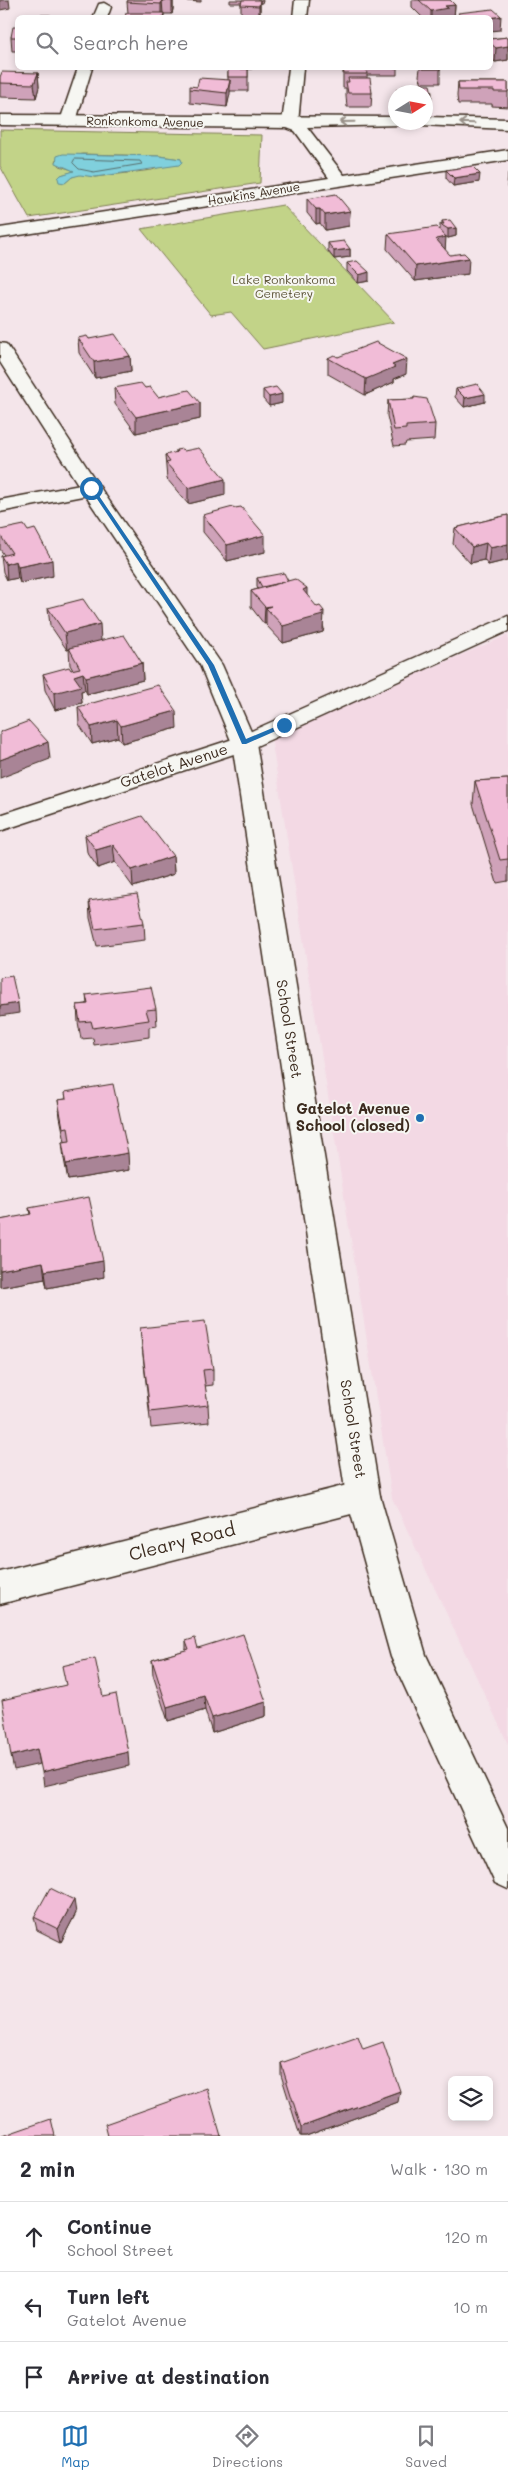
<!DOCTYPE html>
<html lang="en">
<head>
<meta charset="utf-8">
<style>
	:root { --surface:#fff; --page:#f2f2f3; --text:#2b2b33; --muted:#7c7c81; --line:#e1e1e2; --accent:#1f6fb2 }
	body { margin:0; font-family:Mali,sans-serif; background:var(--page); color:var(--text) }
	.controls { position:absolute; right:15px; bottom:15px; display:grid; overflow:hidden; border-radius:8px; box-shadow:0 2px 8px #0003 }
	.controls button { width:45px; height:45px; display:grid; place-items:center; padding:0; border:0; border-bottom:1px solid var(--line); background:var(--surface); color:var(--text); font:25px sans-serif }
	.compass { position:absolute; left:388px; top:85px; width:45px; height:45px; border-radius:50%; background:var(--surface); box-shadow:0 2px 8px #0003; rotate:79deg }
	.stop { position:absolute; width:15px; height:15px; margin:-11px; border:4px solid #1f6fb2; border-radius:50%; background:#fff }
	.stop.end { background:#1f6fb2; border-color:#fff; box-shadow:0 1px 5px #0008 }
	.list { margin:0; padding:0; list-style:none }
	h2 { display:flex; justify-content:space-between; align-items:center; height:65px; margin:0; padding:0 20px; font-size:21px }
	h2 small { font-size:16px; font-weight:400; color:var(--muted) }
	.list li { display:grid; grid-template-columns:32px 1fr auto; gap:15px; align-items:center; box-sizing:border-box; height:70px; padding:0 20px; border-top:1px solid var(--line) }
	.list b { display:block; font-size:19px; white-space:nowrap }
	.list p { margin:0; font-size:16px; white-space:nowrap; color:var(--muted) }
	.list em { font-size:16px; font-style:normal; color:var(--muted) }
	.icon { flex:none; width:28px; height:28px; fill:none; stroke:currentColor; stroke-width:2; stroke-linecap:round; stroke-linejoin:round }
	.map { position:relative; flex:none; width:508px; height:2136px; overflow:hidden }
	.search { position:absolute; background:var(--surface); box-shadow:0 2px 8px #0003; left:15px; right:15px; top:15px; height:55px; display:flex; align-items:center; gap:12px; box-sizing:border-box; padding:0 18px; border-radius:8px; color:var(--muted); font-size:19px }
	.sheet { height:275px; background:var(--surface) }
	nav { display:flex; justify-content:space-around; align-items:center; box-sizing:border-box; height:70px; border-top:1px solid var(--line); background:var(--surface); font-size:14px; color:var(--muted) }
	nav a { display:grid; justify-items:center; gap:2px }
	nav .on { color:var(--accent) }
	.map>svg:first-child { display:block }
	.built { fill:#f3d9e4 }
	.green { fill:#c2d388; stroke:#7e7e53; fill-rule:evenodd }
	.water { fill:#80d0dd; stroke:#648e91 }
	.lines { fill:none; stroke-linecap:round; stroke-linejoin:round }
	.shore { stroke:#576c6a; stroke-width:1 }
	.minor-casing { stroke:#3b2a1e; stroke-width:3 }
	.tertiary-casing { stroke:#3b2a1e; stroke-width:3 }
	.minor { fill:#f6f6f2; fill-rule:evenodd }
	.tertiary { fill:#f6f6f2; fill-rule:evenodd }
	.wall { fill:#cfa2b9; stroke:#3b2a1e }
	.shaded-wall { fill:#a98496; stroke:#3b2a1e }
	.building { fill:#f1bcd7; stroke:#3b2a1e }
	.oneway { stroke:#989088 }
	.route { fill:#1f6fb2 }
	.poi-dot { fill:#1f6fb2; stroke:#f6f6f2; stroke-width:2 }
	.labels { text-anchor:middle; stroke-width:4; stroke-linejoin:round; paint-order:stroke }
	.far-street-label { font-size:12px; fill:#3b2a1e; stroke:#f6f6f2 }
	.far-park-label { font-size:12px; fill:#5d5438; stroke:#f6f6f2 }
	.street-label { font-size:15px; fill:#3b2a1e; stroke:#f6f6f2 }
	.poi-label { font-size:15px; font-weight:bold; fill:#3b2a1e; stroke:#f6f6f2; text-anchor:end }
	.near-street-label { font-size:18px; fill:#3b2a1e; stroke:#f6f6f2 }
</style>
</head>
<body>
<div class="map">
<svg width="508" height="2136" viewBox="0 0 508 2136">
	<rect width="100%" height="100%" fill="#f4e5ea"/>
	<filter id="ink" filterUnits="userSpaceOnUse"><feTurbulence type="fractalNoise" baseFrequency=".02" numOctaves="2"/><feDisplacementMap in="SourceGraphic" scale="10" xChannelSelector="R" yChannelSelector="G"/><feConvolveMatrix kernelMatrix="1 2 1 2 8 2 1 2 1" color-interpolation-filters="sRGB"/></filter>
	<g filter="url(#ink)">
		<polygon class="built" points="508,635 508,1744 392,1498 271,737"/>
		<g class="green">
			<path d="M0,130L262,135L260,183L29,218L0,166ZM83,154L159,156L181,159L152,170L95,177L80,174L72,177L65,183L61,175L75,171L60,166L55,160Z"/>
			<polygon points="283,205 394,322 263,349 231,312 211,315 141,229"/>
		</g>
		<polygon class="water" points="63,154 159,156 181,159 182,162 179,165 95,177 80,175 72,177 65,183 59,182 58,178 61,175 74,171 56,163 57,156"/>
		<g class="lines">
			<polygon class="shore" points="75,159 140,161 142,164 94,172 79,169 73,163"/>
			<defs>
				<g id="minor">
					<polygon points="295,0 309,0 307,18 293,18"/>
					<polygon points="104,3 111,7 107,18 93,18 99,4"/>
					<polygon points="78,68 92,68 76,121 68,126 60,121"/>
					<polygon points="289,68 303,68 298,123 290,128 282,123"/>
					<polygon points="91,483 98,485 101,489 98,493 0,512 0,500"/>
					<polygon points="508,616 508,631 252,748 0,831 0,815 236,738"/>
					<polygon points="363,1481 375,1486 380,1496 375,1506 363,1511 0,1604 0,1572"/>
				</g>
				<g id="tertiary">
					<polygon points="0,115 396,117 396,122 403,122 401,125 307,127 344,175 508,150 508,160 0,238 0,228 329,178 295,131 287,128 0,125"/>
					<polygon points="426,117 508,119 508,129 421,125 419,122 426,122"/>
					<polygon points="0,343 6,344 9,348 101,489 222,665 256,743 380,1496 426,1655 508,1828 508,1889 495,1883 391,1657 346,1496 232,743 200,665 81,489 0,362"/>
				</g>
			</defs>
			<use href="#minor" class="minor-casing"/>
			<use href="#tertiary" class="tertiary-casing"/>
			<use href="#minor" class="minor"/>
			<use href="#tertiary" class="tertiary"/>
		</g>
		<g class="wall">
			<polygon points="128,0 173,0 173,9 172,14 164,14 164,18 125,18 128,13 127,2"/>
			<polygon points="185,0 201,0 201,2 186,1"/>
			<polygon points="230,0 263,0 262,3 260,3 260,18 241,15 241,3 230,3"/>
			<polygon points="412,0 450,0 455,5 454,18 423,18 412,7"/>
			<polygon points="18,27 18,51 12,51 11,37"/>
			<polygon points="508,37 508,60 495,62 490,58 490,39"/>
			<polygon points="229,68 252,68 252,69 248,69 248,91 230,91 227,107 190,103 190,89 197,87 228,80 228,69 229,69"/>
			<polygon points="349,68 397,68 397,75 367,75 367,78 372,93 371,107 347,107 346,96 346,88 343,88 343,69 349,69"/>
			<polygon points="420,68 440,68 440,83 422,83 419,76"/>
			<polygon points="38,73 39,87 36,98 0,97 0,77"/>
			<polygon points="458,82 508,82 508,107 492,106 492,104 458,104 457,96"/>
			<polygon points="404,85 432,93 431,108 426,108 426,92 397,92 397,89 403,89"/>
			<polygon points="446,170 479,182 453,186 446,178"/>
			<polygon points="508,173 508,189 507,187"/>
			<polygon points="307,199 350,211 349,226 325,230 320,223 316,224 307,213"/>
			<polygon points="442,221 456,228 456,236 448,238 445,236 445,250 468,274 415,281 387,249 388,234 440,230 440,224 442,224"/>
			<polygon points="328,243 350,249 350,257 334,259 328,251"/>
			<polygon points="347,263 369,281 358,283 347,271"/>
			<polygon points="78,338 89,339 130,356 131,371 95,378 79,353"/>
			<polygon points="338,357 406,374 394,379 394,382 365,395 328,374 328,358"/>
			<polygon points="114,388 145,388 158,397 200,403 200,419 136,433 115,404"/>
			<polygon points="456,389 485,402 464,407 455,397"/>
			<polygon points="263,390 282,403 269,406 263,399"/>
			<polygon points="414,397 435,424 434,440 406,442 405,445 394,446 387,416 388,400 414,399"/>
			<polygon points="176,450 225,495 188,504 167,479 165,455 176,453"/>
			<polygon points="203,515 265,552 227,561 203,532"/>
			<polygon points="508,515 508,560 488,565 484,560 470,563 453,544 455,528"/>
			<polygon points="0,530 53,576 20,583 18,578 7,580 3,572 1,556 4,555 0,549"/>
			<polygon points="257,578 288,581 307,595 324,628 323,632 283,643 266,625 266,623 264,624 251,607 251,591 258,589 257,587"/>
			<polygon points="48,608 101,641 142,663 143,680 87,694 85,690 81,691 82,703 55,710 45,690 43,674 73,670 70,665 69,649 67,650 50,625"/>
			<polygon points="78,707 177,728 122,743 118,737 92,744 79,724"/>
			<polygon points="508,779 508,881 497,883 473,804 475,781"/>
			<polygon points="85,835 173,856 174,874 133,887 115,862 98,868 87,852"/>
			<polygon points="89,901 144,923 145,940 97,946 90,918"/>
			<polygon points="86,995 156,1009 157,1026 149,1027 149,1037 94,1045 93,1038 81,1039 78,1022 77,1005 87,1004"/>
			<polygon points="65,1092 129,1170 68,1180 64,1159 62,1142 65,1142 60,1117 58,1100 66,1099"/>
			<polygon points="29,1208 104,1277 47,1288 45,1279 0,1287 0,1220 30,1215"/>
			<polygon points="140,1328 213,1369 213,1385 205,1386 208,1405 209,1422 151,1428"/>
			<polygon points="186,1641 198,1648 266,1702 266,1716 212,1733 205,1710 168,1721 153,1675 152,1660 186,1650"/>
			<polygon points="76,1913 61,1942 37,1930 34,1917"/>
			<polygon points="281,2063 398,2102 306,2136 300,2136 281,2075"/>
		</g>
		<g class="shaded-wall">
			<polygon points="0,0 9,0 10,8 0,10"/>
			<polygon points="162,0 163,14 161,18 161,4"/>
			<polygon points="172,0 173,0 173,9 172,14"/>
			<polygon points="260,0 260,12 259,18 259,6"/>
			<polygon points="455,5 454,18 431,18 431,11 445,6"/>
			<polygon points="501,16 500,30 490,31 490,18"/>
			<polygon points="508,46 508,60 495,62 496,48"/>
			<polygon points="38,73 39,87 36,98 34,84"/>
			<polygon points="230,80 230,94 227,107 227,93"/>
			<polygon points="480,174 479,182 453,186 454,178"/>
			<polygon points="316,209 320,209 320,223 316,224"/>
			<polygon points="350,211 349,226 325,230 325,215"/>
			<polygon points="456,228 456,236 448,238 448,229"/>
			<polygon points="446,237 445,252 436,239"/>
			<polygon points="350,249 350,257 334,259 334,251"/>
			<polygon points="469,258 468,274 415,281 416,266"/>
			<polygon points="369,272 369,281 358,283 359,275"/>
			<polygon points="130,356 131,371 95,378 94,362"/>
			<polygon points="407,359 406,374 394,379 394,382 365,395 366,379 392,365"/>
			<polygon points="282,394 282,403 269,406 269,397"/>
			<polygon points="485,394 485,402 464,407 465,398"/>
			<polygon points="200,403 200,419 136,433 136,417"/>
			<polygon points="225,479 225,495 188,504 188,488"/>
			<polygon points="265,535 265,552 227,561 227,545"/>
			<polygon points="486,543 484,560 470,563 472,547"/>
			<polygon points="508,544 508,560 488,565 490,548"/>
			<polygon points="52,560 53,576 20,583 18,567"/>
			<polygon points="16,561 18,578 7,580 6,564"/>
			<polygon points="307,588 307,605 303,590"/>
			<polygon points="271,606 266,608 266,623 264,624 265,607"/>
			<polygon points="324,611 323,632 283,643 283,626"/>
			<polygon points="100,624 101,641 67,650 65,633"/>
			<polygon points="142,663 143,680 87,694 86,677"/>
			<polygon points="83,673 85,690 81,691 82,703 55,710 54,693 74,676"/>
			<polygon points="176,711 177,728 122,743 121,726"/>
			<polygon points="117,720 118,737 92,744 91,727"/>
			<polygon points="48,742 50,759 0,778 0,760"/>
			<polygon points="113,845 115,862 98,868 96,850"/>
			<polygon points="173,856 174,874 133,887 132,870"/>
			<polygon points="18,1003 19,1013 0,1016 0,1006"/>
			<polygon points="128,1153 129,1170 68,1180 66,1164"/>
			<polygon points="103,1261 104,1277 47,1288 45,1271"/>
			<polygon points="43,1262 45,1279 0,1287 0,1270"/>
			<polygon points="204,1696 205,1710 168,1721 167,1707"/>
			<polygon points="266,1702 266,1716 212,1733 212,1718"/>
			<polygon points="37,1749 40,1764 14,1770 11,1756"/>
			<polygon points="128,1752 129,1766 44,1786 42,1772"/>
			<polygon points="74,1900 76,1913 61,1942 58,1929"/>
			<polygon points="400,2091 398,2102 306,2136 301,2136 301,2127"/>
		</g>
		<g class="building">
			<polygon points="128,0 172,0 172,1 162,0 161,4 127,2"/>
			<polygon points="242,0 260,0 259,6 241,5"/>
			<polygon points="419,0 450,0 455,5 445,6 448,8 431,11"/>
			<polygon points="493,9 501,16 490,18 462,18 458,13"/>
			<polygon points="126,13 164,13 163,18 125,18"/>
			<rect x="21" y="15" width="29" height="3"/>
			<polygon points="234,15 259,16 259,18 234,18"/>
			<polygon points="13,27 18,27 18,37 11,37"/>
			<polygon points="508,37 508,46 496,48 490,43 490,39"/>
			<polygon points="366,68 367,74 344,74 343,69"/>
			<polygon points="422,68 440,68 441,69 423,69"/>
			<rect x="228" y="69" width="20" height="8"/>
			<polygon points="2,72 38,73 34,84 0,83 0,77"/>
			<polygon points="199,78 230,80 227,93 190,89 190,86 197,87"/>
			<polygon points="348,78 370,78 372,93 348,93 346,82 349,82"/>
			<polygon points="458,82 508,82 508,92 494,92 494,90 459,90"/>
			<polygon points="404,85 430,85 432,93 426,93 426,92 398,92 397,89 404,89"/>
			<polygon points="472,166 480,174 454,178 446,170"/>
			<polygon points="336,194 350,211 325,215 320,209 316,209 307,199"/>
			<polygon points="450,220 456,228 448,229 440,224 444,224 442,221"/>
			<polygon points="437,227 446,237 436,239 450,255 464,253 469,258 416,266 388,234"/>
			<polygon points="344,241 350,249 334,251 328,243"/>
			<polygon points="357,261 369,272 359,275 347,263"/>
			<polygon points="115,334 130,356 94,362 78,338 87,336 89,339"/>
			<polygon points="376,342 407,359 392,365 395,367 366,379 328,358 334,355 338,357"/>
			<polygon points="141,383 145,388 150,387 158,397 189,390 200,403 136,417 114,388"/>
			<polygon points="477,384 485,394 465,398 456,389"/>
			<polygon points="276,387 282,394 269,397 263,390"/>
			<polygon points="414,397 427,399 435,424 406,426 406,429 394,430 388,400 414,399"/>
			<polygon points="199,448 225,479 188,488 166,463 170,462 165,455 177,452 176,450 182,449 184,451"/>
			<polygon points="233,507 235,508 241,507 265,535 227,545 203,515"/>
			<polygon points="508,515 508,544 490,548 486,543 472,547 455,528"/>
			<polygon points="24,525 28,531 35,529 52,560 18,567 16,561 6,564 1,556 12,553 0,535 0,530"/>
			<polygon points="284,573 288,581 276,584 262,587 257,578"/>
			<polygon points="295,579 307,588 303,590 317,607 320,606 324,611 321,612 323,615 283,626 266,608 271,606 265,607 251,591"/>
			<polygon points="83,599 100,624 65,633 48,608"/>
			<polygon points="124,635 142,663 86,677 83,673 74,676 81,686 54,693 43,674 69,667 71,670 80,668 69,648"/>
			<polygon points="158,685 176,711 121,726 117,720 91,727 78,707"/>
			<polygon points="29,721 48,742 0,760 0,732"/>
			<polygon points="508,779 508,859 500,860 475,781"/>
			<polygon points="142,816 173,856 132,870 113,845 96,850 85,835"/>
			<polygon points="137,894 144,923 95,929 89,901"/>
			<polygon points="12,976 18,1003 0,1006 0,978"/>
			<polygon points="151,987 156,1009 146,1010 149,1020 93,1028 91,1021 80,1022 77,1005 88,1004 86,995"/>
			<polygon points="113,1084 128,1153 66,1164 62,1142 70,1141 68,1127 63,1128 58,1100 66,1099 65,1092"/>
			<polygon points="89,1197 103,1261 45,1271 43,1262 0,1270 0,1220 31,1214 29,1208"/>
			<polygon points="205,1321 213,1369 203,1370 208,1405 150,1412 140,1328"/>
			<polygon points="243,1634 266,1702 212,1718 204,1696 167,1707 152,1660 189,1649 186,1641 195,1638 198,1648"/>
			<polygon points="95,1658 103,1697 116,1694 128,1752 42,1772 37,1749 11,1756 2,1700 66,1685 62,1666"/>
			<polygon points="50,1888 74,1900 58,1929 34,1917"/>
			<polygon points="358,2036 363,2049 383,2042 400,2091 301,2127 281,2063"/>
			<polygon points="207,2088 221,2136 108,2136 105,2124"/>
			<polygon points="51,2119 55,2136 2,2136"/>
		</g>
		<defs><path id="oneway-shaft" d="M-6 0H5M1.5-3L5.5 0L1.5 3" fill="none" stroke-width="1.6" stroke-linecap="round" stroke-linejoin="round" transform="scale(1.25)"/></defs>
		<g class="oneway">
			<use href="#oneway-shaft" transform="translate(347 122) rotate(179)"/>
			<use href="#oneway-shaft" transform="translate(467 123) rotate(-178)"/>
		</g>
	</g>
	<polygon class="route" points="89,487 93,487 214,665 246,739 282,724 287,724 287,726 246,744 242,744 208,665"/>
	<circle class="poi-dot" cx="420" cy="1118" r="5"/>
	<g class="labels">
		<g class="far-street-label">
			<text transform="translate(145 122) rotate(1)" y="4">Ronkonkoma Avenue</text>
			<text transform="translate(254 194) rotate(-9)" y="4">Hawkins Avenue</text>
		</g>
		<g class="far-park-label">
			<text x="284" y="284">Lake Ronkonkoma<tspan x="284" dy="14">Cemetery</tspan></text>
		</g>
		<g class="street-label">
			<text transform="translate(174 766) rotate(-18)" y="5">Gatelot Avenue</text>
			<text transform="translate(289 1029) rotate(81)" y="5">School Street</text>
			<text transform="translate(353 1429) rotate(81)" y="5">School Street</text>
		</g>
		<g class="poi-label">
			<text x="410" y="1114">Gatelot Avenue<tspan x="410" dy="17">School (closed)</tspan></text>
		</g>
		<g class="near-street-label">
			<text transform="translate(182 1542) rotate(-14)" y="6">Cleary Road</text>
		</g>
	</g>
</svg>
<div class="controls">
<button><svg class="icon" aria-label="layers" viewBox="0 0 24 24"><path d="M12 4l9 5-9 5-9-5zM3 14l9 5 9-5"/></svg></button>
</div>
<svg class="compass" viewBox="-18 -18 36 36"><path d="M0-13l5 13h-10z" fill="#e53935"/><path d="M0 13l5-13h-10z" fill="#7c7c81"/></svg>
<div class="stop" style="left:91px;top:488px"></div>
<div class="stop end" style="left:284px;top:725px"></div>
<div class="search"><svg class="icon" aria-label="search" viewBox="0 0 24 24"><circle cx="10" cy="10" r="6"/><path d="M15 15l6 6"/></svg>Search here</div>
</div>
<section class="sheet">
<h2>2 min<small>Walk · 130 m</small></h2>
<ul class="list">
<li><svg class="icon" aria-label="ahead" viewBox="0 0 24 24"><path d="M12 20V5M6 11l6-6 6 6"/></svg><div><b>Continue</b><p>School Street</p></div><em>120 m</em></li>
<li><svg class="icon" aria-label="left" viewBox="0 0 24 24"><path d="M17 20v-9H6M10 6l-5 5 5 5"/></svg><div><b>Turn left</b><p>Gatelot Avenue</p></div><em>10 m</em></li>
<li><svg class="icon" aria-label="arrive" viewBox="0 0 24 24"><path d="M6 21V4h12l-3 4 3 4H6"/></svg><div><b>Arrive at destination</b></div></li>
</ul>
</section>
<nav>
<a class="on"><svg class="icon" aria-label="map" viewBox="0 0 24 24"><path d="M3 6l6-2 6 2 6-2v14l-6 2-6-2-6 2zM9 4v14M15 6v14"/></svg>Map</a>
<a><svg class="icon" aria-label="directions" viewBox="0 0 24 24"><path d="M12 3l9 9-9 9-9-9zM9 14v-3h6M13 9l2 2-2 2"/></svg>Directions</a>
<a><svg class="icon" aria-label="saved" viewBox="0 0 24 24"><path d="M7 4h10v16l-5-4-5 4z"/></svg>Saved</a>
</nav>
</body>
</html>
